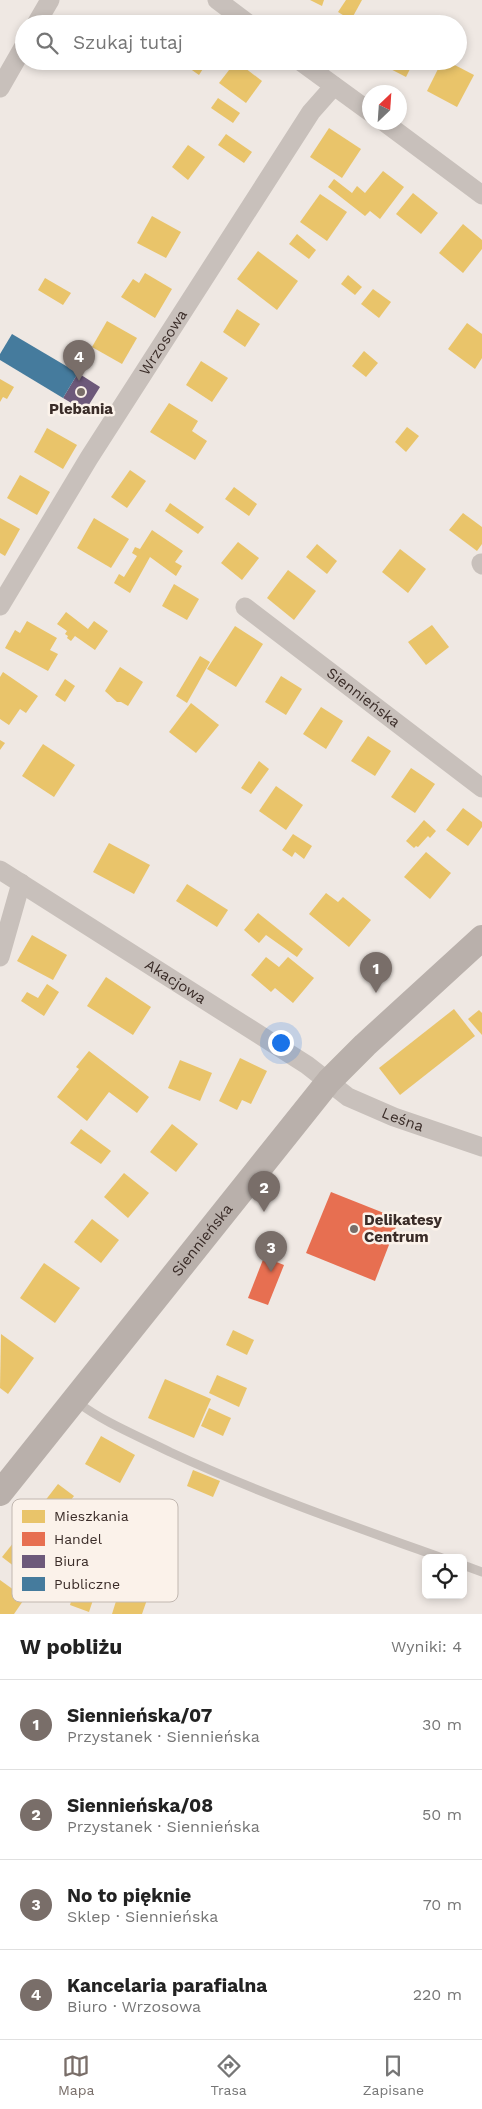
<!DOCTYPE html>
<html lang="pl">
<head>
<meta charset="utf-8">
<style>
	:root { --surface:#fff; --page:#f2f2f2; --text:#222; --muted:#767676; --line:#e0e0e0; --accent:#796e69 }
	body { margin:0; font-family:"Work Sans",sans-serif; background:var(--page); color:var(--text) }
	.controls { position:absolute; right:15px; bottom:15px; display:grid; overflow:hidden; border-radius:8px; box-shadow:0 2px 8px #0003 }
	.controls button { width:45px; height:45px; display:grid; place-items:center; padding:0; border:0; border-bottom:1px solid var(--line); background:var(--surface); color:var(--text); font:25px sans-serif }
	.compass { position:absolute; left:362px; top:85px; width:45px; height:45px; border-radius:50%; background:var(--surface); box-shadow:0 2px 8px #0003; rotate:25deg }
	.you { position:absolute; left:280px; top:1042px; width:18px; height:18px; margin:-12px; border:4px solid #fff; border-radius:50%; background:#1a73e8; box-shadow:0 0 0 8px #1a73e833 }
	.badge { display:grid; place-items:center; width:32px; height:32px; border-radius:50%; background:var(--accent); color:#fff; font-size:16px; font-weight:700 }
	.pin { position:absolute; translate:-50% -41px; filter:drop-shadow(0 1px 2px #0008) }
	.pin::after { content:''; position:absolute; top:26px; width:18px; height:15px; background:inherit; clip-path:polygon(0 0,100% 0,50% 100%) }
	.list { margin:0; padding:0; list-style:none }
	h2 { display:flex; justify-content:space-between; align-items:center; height:65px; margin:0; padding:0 20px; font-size:21px }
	h2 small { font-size:16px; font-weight:400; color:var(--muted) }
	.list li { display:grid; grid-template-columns:32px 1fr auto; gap:15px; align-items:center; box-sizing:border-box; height:90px; padding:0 20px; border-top:1px solid var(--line) }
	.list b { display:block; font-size:19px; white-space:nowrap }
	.list p { margin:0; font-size:16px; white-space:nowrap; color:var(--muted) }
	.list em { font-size:16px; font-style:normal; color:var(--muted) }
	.icon { flex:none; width:28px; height:28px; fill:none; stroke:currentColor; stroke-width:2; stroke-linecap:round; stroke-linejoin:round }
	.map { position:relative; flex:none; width:482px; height:1614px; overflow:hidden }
	.search { position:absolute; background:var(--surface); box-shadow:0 2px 8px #0003; left:15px; right:15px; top:15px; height:55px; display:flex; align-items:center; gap:12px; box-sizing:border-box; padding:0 18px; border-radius:28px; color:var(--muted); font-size:19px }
	.sheet { height:425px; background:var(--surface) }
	nav { display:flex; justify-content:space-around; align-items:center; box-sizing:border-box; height:70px; border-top:1px solid var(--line); background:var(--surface); font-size:14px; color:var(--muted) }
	nav a { display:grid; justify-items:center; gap:2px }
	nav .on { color:var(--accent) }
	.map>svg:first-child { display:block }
	.homes { fill:#e9c46a }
	.shops { fill:#e76f51 }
	.offices { fill:#6d597a }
	.public { fill:#457b9d }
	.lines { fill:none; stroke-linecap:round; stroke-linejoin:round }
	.service { stroke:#c8c0bb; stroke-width:9 }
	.minor { stroke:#c8c0bb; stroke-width:19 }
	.secondary { stroke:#b9b0ab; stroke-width:26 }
	.poi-dot { fill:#796e69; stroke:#fbf2ea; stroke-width:2 }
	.labels { text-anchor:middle; stroke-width:5; stroke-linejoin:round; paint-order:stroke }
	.street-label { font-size:15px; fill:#3a2c28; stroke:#fbf2ea }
	.poi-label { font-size:15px; font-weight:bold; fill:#3a2c28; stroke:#fbf2ea }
	.key { fill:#fbf2ea; stroke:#c1b7b0; stroke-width:1 }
	.key-label { font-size:14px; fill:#3a2c28 }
</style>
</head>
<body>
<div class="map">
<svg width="482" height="1614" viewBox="0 0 482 1614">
	<rect width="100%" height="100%" fill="#efe8e3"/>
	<g class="homes">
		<polygon points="310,0 324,0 322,6"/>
		<polygon points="346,0 362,0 351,20 338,12"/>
		<polygon points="179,61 208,61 199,75"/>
		<polygon points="236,61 262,81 246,103 219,83"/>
		<polygon points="375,61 414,61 406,77"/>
		<polygon points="442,61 447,61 474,75 457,107 427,91"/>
		<polygon points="218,98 240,113 233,123 211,108"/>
		<polygon points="329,128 361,149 342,178 310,157"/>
		<polygon points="226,134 252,152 244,163 218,145"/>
		<polygon points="188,145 205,157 188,180 172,167"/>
		<polygon points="383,171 404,187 380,219 370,211 365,216 328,187 334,179 352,193 357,186 365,193"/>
		<polygon points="413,193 438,213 421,234 396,214"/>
		<polygon points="320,194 347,212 327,241 300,222"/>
		<polygon points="152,216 181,232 166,258 137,243"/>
		<polygon points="463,224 482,240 482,249 463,273 439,253"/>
		<polygon points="297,234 316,250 309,259 289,244"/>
		<polygon points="258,251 298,281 277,310 237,279"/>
		<polygon points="145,273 172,289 155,318 121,297 133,279 139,283"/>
		<polygon points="348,275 362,287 355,295 341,284"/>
		<polygon points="45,278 71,293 63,305 38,290"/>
		<polygon points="373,289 391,302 379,318 361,304"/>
		<polygon points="237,309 260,324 245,347 223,332"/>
		<polygon points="107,321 137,338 122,364 92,347"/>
		<polygon points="467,323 482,334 482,358 475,369 448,349"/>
		<polygon points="364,351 378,363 366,377 352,366"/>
		<polygon points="201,361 228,378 212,402 186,385"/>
		<polygon points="0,379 14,387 7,399 3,397 0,402"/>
		<polygon points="169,403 198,421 192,431 207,441 195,460 150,432"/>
		<polygon points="407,427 419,436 406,452 395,442"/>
		<polygon points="47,428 77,445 63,469 34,452"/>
		<polygon points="130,470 146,481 127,508 111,497"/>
		<polygon points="20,475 50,492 37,515 7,498"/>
		<polygon points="234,487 257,504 249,516 225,499"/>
		<polygon points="170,503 204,527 198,534 165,511"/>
		<polygon points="463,513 482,527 482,544 477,551 449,530"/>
		<polygon points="0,518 20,529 5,556 0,553"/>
		<polygon points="94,518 129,539 111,568 77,548"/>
		<polygon points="152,530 183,551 175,562 182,566 176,576 150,557 130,593 114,583 119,574 124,577 137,556 132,553 135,547 140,549"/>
		<polygon points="238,542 259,558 242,580 221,563"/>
		<polygon points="317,544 337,561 327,574 306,557"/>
		<polygon points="400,549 426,569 408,593 382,572"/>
		<polygon points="288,570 316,591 294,620 267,598"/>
		<polygon points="174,584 199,599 187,620 162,606"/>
		<polygon points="66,612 88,629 94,621 108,631 95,650 75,636 71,641 67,638 68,636 65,634 67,631 57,624"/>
		<polygon points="27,621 57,638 50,650 58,654 48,671 5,648 15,630 20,633"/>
		<polygon points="432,625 449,647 426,665 408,642"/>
		<polygon points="235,626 263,644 236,687 207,669"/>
		<polygon points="200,656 210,662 187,703 176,696"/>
		<polygon points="120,667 143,682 128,706 121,702 117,702 105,691"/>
		<polygon points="3,672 38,696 26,713 20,709 9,725 0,719 0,677"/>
		<polygon points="281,676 302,689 286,715 265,702"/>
		<polygon points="65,679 75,686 65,702 55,695"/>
		<polygon points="191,703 219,725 196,753 169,732"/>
		<polygon points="321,707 343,721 326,749 303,734"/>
		<polygon points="368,736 391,751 375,776 351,761"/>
		<polygon points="0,740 5,743 0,750"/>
		<polygon points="43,744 75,765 54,797 22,776"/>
		<polygon points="259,761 269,769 251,794 241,788"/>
		<polygon points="411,768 435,784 415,813 391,797"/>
		<polygon points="276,786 303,805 286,830 259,811"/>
		<polygon points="463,808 482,822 482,827 468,846 446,830"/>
		<polygon points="424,820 436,831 430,838 428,836 418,847 416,846 414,848 406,841"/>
		<polygon points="293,834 312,846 304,859 295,852 292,857 282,850"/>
		<polygon points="109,843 150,865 134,894 93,872"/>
		<polygon points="426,852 451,873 430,899 404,877"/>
		<polygon points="187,884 228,910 217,927 176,901"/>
		<polygon points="326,893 338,902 343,897 371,920 349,947 309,914"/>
		<polygon points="258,913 303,949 297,957 266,935 259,943 244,930"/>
		<polygon points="32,935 67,955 53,980 17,961"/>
		<polygon points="266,957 279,967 288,957 314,978 293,1003 275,988 271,992 251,975"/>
		<polygon points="106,977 151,1007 133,1035 87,1006"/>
		<polygon points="47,984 59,992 44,1016 21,1001 27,992 38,998"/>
		<polygon points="454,1009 475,1036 400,1095 379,1068"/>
		<polygon points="479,1010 482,1013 482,1035 468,1019"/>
		<polygon points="89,1051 149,1097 137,1113 109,1092 87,1121 57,1097 79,1069 76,1067"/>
		<polygon points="240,1058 267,1071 251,1104 242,1100 237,1110 219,1101"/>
		<polygon points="180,1060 212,1073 200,1101 168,1088"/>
		<polygon points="172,1124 198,1144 176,1172 150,1152"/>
		<polygon points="81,1129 111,1151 101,1164 70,1143"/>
		<polygon points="124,1173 149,1193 128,1218 104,1197"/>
		<polygon points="92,1219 119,1240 101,1263 74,1242"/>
		<polygon points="44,1263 80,1288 55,1323 20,1298"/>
		<polygon points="233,1330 254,1340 247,1355 226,1345"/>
		<polygon points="1,1334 34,1358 8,1394 0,1388"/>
		<polygon points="217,1375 247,1388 239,1407 209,1393"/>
		<polygon points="165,1379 211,1399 194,1438 148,1418"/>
		<polygon points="209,1408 231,1418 223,1436 201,1426"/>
		<polygon points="101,1436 135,1455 120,1483 85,1464"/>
		<polygon points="193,1470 220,1481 213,1497 187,1486"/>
		<polygon points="58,1484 74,1496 57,1518 63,1522 53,1536 31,1519"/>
		<polygon points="22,1532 35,1542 15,1567 2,1557"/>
		<polygon points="0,1580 25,1598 14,1614 0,1614"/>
		<polygon points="121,1585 149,1594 142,1614 112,1614"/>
		<polygon points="75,1588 95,1594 89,1612 70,1605"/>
	</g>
	<g class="shops">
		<polygon points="331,1192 399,1219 375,1281 306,1253"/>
		<polygon points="264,1257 284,1265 268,1305 248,1298"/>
	</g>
	<polygon class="offices" points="78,373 100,387 85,411 63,398"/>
	<polygon class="public" points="12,334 78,373 63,398 0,360 0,354"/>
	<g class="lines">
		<g class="service">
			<path d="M77,1402C105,1423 138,1436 170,1452C258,1493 350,1525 442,1558"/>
			<polyline points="463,1565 482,1572"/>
		</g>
		<g class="minor">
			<polyline points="217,0 249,24"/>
			<polyline points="36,24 50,0"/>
			<polyline points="300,61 370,112"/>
			<polyline points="0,88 24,46"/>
			<polyline points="384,122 482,195"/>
			<polyline points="481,563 482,565"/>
			<path id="s1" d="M0,606L89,458L311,112L334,86"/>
			<path id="s2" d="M245,607L482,788"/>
			<path id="s3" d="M0,870L307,1065L348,1097L394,1117L482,1147"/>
			<polyline points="0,957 21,883"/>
		</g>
		<path class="secondary" id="s4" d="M0,1493L329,1081L365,1045L482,938"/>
	</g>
	<g class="poi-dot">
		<circle cx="81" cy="392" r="5"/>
		<circle cx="354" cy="1229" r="5"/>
	</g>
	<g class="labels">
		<g class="street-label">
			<text dy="5" stroke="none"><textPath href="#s1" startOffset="310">Wrzosowa</textPath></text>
			<text dy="5" stroke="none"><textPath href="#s2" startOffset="149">Siennieńska</textPath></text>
			<text dy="5" stroke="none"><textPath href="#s3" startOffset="208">Akacjowa</textPath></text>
			<text dy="5" stroke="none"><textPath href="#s3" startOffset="475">Leśna</textPath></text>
			<text dy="5" stroke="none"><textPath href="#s4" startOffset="324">Siennieńska</textPath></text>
		</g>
		<g class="poi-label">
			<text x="81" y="414">Plebania</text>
			<text x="364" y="1225" text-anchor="start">Delikatesy<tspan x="364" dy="17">Centrum</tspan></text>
		</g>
	</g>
	<rect x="12" y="1499" width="166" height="103" rx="8" class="key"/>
	<rect x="22" y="1510" width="23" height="13" fill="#e9c46a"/>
	<rect x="22" y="1532" width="23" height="14" fill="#e76f51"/>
	<rect x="22" y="1555" width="23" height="13" fill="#6d597a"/>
	<rect x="22" y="1577" width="23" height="14" fill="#457b9d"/>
	<g class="key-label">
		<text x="54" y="1521">Mieszkania</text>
		<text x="54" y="1544">Handel</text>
		<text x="54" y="1566">Biura</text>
		<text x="54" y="1589">Publiczne</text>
	</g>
</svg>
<div class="controls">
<button><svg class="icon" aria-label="locate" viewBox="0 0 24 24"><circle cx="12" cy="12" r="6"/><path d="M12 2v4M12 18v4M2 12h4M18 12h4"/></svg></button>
</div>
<svg class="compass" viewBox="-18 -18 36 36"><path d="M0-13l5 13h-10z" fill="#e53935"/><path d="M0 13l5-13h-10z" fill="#767676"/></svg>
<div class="you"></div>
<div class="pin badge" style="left:376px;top:993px">1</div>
<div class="pin badge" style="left:264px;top:1212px">2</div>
<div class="pin badge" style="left:271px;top:1272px">3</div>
<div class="pin badge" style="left:79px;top:381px">4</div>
<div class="search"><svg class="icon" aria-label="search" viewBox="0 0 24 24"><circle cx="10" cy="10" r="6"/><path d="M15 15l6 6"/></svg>Szukaj tutaj</div>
</div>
<section class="sheet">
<h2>W pobliżu<small>Wyniki: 4</small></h2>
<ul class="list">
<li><span class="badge">1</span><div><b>Siennieńska/07</b><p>Przystanek · Siennieńska</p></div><em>30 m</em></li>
<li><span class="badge">2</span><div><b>Siennieńska/08</b><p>Przystanek · Siennieńska</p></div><em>50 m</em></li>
<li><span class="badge">3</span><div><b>No to pięknie</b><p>Sklep · Siennieńska</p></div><em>70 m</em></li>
<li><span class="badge">4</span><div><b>Kancelaria parafialna</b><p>Biuro · Wrzosowa</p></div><em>220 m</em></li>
</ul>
</section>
<nav>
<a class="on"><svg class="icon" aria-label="map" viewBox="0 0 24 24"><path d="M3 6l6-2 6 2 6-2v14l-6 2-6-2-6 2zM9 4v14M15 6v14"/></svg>Mapa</a>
<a><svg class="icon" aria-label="directions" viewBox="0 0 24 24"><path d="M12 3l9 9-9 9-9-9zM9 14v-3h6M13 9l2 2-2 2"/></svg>Trasa</a>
<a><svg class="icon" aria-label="saved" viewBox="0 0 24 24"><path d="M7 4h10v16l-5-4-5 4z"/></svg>Zapisane</a>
</nav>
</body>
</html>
